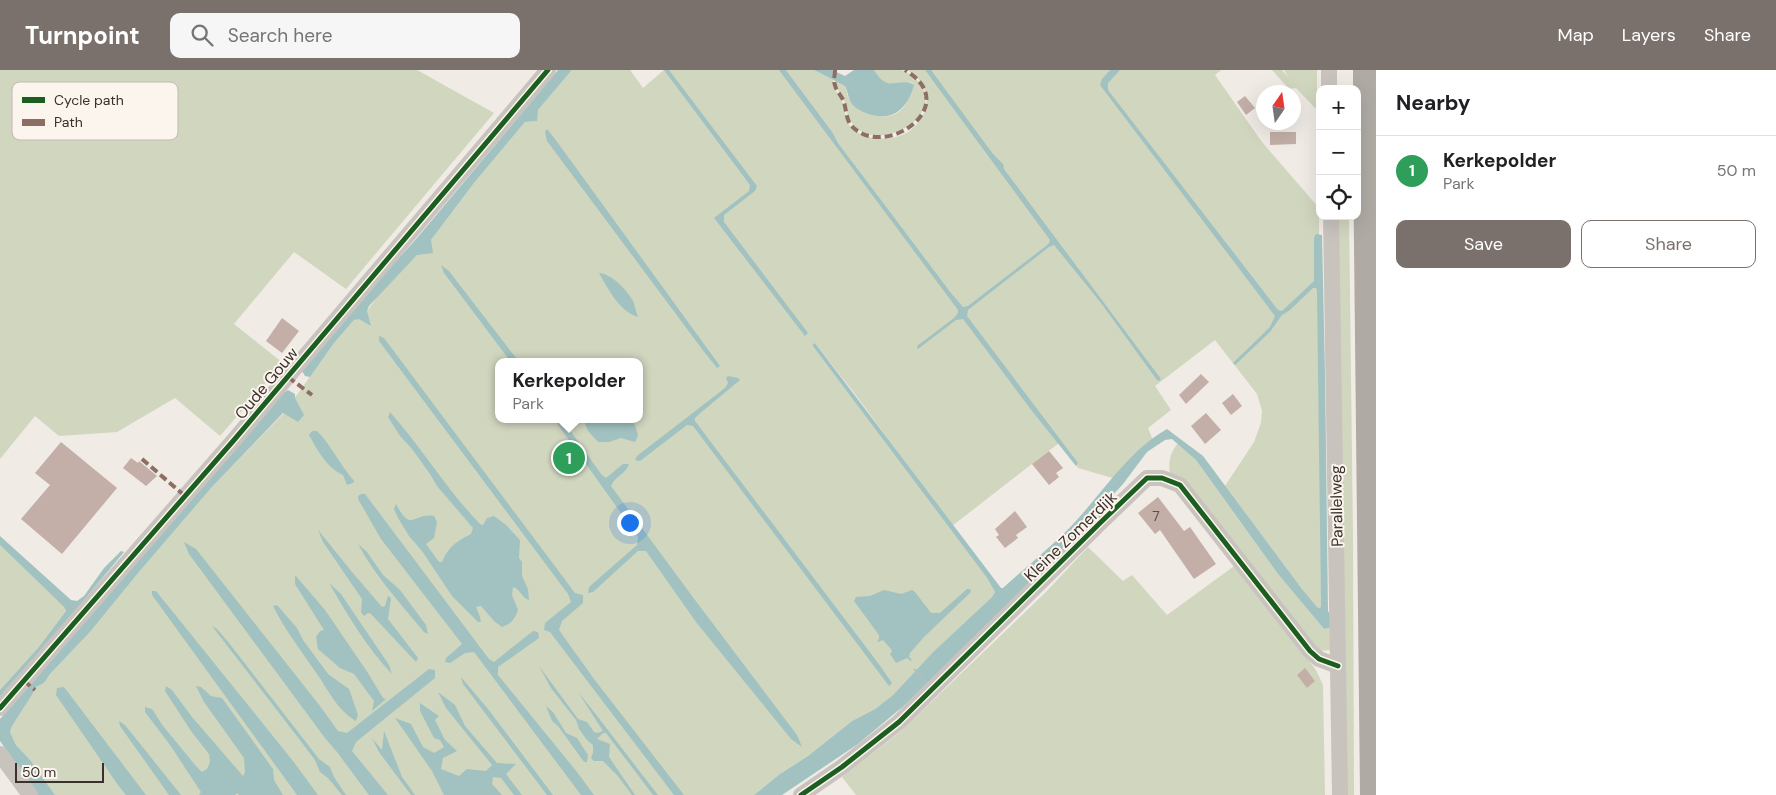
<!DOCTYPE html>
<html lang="en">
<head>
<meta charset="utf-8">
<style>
	:root { --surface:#fff; --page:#f6f6f6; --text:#202124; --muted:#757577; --line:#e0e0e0; --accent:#7a716c }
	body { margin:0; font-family:"DM Sans",sans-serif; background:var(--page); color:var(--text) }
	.controls { position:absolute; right:15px; top:15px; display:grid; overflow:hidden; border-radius:10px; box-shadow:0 5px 20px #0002 }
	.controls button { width:45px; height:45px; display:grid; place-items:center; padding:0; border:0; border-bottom:1px solid var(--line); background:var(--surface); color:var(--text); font:25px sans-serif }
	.compass { position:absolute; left:1256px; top:15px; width:45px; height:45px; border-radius:50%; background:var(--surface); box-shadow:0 5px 20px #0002; rotate:13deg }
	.scale { position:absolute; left:15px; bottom:12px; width:89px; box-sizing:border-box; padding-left:5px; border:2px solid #3b302b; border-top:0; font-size:14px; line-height:18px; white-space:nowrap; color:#3b302b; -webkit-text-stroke:4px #fbf5ee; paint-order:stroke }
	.you { position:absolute; left:629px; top:452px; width:18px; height:18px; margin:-12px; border:4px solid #fff; border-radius:50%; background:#1a73e8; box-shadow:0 0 0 8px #1a73e833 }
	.badge { display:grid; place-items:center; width:32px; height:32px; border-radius:50%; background:var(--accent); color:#fff; font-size:16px; font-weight:700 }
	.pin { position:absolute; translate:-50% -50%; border:2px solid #fff; box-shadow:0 1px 5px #0006 }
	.popup { position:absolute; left:495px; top:288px; width:148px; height:65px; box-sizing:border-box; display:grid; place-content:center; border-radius:10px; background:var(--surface); filter:drop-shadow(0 1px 4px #0005); font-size:16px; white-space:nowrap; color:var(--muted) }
	.popup b { font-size:19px; color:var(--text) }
	.popup::after { content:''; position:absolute; left:50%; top:100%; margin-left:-10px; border:10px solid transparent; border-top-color:var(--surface) }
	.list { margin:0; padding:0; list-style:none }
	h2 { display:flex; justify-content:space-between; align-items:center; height:65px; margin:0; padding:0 20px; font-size:21px }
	h2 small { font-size:16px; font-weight:400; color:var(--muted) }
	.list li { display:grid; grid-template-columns:32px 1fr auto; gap:15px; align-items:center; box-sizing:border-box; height:70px; padding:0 20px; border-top:1px solid var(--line) }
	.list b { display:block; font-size:19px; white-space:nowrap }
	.list p { margin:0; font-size:16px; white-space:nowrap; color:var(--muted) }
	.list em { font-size:16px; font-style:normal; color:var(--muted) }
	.actions { display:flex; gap:10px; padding:15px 20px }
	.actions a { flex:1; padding:11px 0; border:1px solid var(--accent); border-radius:10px; text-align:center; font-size:18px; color:var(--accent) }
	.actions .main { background:var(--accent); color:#fff }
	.icon { flex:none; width:28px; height:28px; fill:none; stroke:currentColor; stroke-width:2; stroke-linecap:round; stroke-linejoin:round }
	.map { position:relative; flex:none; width:1376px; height:725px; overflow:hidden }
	header { display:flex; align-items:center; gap:30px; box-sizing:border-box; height:70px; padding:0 25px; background:var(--accent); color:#fff }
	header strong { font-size:24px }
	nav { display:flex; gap:28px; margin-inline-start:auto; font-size:18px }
	.search { width:350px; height:45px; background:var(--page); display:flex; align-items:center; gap:12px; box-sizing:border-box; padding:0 18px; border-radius:10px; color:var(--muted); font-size:19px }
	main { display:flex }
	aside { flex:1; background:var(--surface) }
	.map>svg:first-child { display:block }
	.green { fill:#d1d6bf; fill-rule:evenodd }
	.water { fill:#a1c2c1 }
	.building { fill:#c3afa7 }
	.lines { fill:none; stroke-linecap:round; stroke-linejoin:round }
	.path { stroke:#c2bbb6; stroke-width:2; stroke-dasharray:2.5 2.5; stroke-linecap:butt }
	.minor { stroke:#c9c3be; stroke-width:16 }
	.highway { stroke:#afaaa4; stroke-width:24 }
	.quiet { stroke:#8d6e63; stroke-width:4; stroke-dasharray:8 4; stroke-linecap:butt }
	.cycleway-casing { stroke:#fbf5ee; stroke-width:8 }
	.cycleway { stroke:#1b5e20; stroke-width:5 }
	.labels { text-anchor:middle; stroke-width:4; stroke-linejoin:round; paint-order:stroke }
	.number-label { font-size:14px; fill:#5d504a }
	.street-label { font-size:16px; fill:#3b302b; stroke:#fbf5ee }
	.key { fill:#fbf5ee; stroke:#c1bab4; stroke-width:1 }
	.key-label { font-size:14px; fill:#3b302b }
</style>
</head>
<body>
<header>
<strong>Turnpoint</strong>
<div class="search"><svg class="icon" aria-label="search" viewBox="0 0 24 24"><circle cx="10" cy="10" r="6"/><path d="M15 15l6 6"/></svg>Search here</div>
<nav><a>Map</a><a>Layers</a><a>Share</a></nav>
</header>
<main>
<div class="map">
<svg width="1376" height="725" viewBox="0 0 1376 725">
	<rect width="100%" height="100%" fill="#f0ebe5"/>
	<g class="green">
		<polygon points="0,0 417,0 494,43 346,219 294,182 234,254 283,293 220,366 175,328 117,362 59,366 35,346 0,389"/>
		<path d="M572,0H630L643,18L664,0H782L865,109L838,73L833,63L786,0H814L833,10C833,20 840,25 843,34C846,42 845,50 850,56C862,71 892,72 908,62C933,45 933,15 907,0H925L935,13L927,0H1221L1215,5L1262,72L1319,138L1321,537L1318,538L1302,519L1225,416L1254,372L1261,353L1262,341L1257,324L1215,270L1155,316L1171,340L1148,358L1153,370L1116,409L1078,398L1059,373L952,456L855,324L815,273L812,275L987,508L995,522L992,527L933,582L893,625L875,639L852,651L808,686L780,704L754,725H55L31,691L16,675L10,662L12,656L32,625L36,617L44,613L50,604L90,562L139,502L212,417L284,343L334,273L354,250L367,241L385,216L390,213L431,170L474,113L525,52L536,51L538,40ZM499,292H639V349H499Z"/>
		<path d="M874,0C882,0 893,0 901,0C906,1 913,6 917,10C952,46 872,89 850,50C847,46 847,40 846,35C843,27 835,19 836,11L845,16C847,21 847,26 850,30C862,44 888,54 902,39C909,32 911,22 913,13C904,11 889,17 881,10C878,7 877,3 874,0Z"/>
		<polygon points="1272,0 1282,0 1289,8 1284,0 1317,0 1317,40 1296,18 1289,19"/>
		<polygon points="1336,146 1349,146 1353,466 1354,725 1345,725"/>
		<path d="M1178,373L1196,390L1278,504L1324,559L1332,557L1330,580L1320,581L1170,404C1168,392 1170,383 1178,373Z"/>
		<polygon points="0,475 64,537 66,541 38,578 0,620"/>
		<polygon points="1088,477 1123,511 1132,505 1167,545 1237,494 1316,600 1323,615 1325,725 856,725 842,707 900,662 1045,523"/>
	</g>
	<g class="water">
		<polygon points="558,0 572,0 538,40 537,51 525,52 474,113 431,170 433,183 417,185 369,236 367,241 371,256 359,249 354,250 334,273 310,307 305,306 302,301 347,245 417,168"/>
		<polygon points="664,0 669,0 757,116 755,121 724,145 724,152 808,263 805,266 714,148 749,121 750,115"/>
		<polygon points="779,0 786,0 833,63 838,73 951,223 963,237 968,236 1046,176 1049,173 1050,170 925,0 931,0 993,84 1003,94 1004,99 1161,309 1159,311 1157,310 1101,233 1054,175 1049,177 968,240 967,246 1078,393 1076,396 1032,341 963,249 956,250 918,279 917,276 954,248 958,243 958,240"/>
		<path d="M814,0H832L845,6L854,0H874C877,3 878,7 882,10C890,18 904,8 914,15C908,36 896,51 872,45C865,43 857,40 852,34C848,28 848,22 845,16Z"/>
		<path d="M1110,0H1120L1108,13V20L1278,240L1282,241L1314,211V168L1316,164L1322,165L1325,303L1328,541L1331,545L1332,557L1324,559L1278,504L1196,390L1172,369L1165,370L1147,382L1123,414L1087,453L1026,516L906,634L858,674L782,725H754L780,704L808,686L852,651L875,639L893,625L933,582L992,527L995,522L987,508L812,275L815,273L1001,518H1003C1027,496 1054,475 1076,451C1105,419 1130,380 1167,359L1203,386L1302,519L1318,538L1321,537L1317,221L1316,218H1313L1290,240L1282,245L1270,262L1235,295L1233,293L1270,257L1275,246L1100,15L1102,9Z"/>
		<polygon points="547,59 555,69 720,296 717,298 702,279 547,71 545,62"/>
		<polygon points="441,195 449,201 519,292 511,292 444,203"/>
		<path d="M599,203C612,204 627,220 633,231C635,236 636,242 638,247C620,242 608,219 599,203Z"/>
		<polygon points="379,266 384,268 575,523 583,525 583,533 562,551 559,560 594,609 684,725 674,725 550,562 544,560 545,553 571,532 568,524 379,271"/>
		<polygon points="728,306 738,308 740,310 698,345 695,348 695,351 881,597 892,613 889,616 693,356 687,355 640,391 635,390 637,386 725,318 728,313 726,308"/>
		<polygon points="288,320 295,324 295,328 304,345 298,352 283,343 212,417 139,502 90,562 50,604 44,613 36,617 32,625 12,656 10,662 16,675 31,691 55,725 37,725 0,671 0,649 32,613 280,325"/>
		<path d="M390,342C422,378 447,420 480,454L483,455L487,448L494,446L506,455L520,470L519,488L522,492V506L528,519L529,530C522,528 520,519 513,517L512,525L518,540C515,549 511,554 502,557L494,551L481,536L476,537L480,547L481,552H478L452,526L422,481L409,466L398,448L394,439L396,434C412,464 413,442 434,446L437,452L434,468L426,474L439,492H442C449,476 456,472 471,464L473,458L437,416L430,404L412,379L400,366L388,347Z"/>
		<path d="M554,349H562L601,404L606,408L623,394H629C626,404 615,406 611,416L695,530L797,665L802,677L791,669L696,552L646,481H638L593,522L588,523L589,517L637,475L638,467Z"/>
		<polygon points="587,349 631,349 634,352 638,365 635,372 621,368 609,372 598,372 588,361 584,351"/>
		<path d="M312,361H317C332,376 340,395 354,411L353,413L347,415L343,405C326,397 318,381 309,365Z"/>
		<polygon points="361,424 365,424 489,589 494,592 533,561 538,562 539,568 498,597 498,605 577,702 594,725 581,725 474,582 465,583 450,593 445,592 446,588 462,574 381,469 358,429 358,426"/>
		<polygon points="318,460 352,502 382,537 385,536 388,526 391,528 388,549 418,588 416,592 371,544 368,543 364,546 361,542 362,529 323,472"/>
		<polygon points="0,466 71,530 77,531 84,526 104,498 121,481 124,482 0,631 0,620 38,578 66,541 64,537 0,475"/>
		<polygon points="184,472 196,479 320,636 338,661 347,663 429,599 435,600 435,608 356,672 352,681 388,725 369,725 337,682 325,668 189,484"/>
		<path d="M358,474L367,482L383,505L400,520L426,555L428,564L424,562C401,534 375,506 358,474Z"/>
		<polygon points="295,505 325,540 368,603 383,628 386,629 372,641 374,631 354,604 340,598 318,579 316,567 320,561 324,560 295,514"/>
		<path d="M329,513L341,524L389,595L392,604C367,578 347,544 329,513Z"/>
		<polygon points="967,519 970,519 971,522 924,567 910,583 909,587 912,590 911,591 907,588 896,593 890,584 892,582 891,579 883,570 878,572 877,571 879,569 879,565 854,531 856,527 870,526 884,520 901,524 912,520 915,522 931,543 940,543"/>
		<polygon points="152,521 156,521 293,691 318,725 297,725 152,525"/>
		<path d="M277,535L297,558L303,570L328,604L349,619L358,645L356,651C336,639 328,619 315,601C300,579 285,560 273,536Z"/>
		<polygon points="212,556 217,559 229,573 319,689 330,697 334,707 346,725 342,725 328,708 320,702 315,690 303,674"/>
		<path d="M539,596L578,649L587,652L594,662L597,663L603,661L578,622C606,656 631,691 658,725H653L606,663H603L597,669L610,674L609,687L635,725H632L617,705L603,691H594L591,688L593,683V675L587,670L579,659L576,650L551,618Z"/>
		<polygon points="461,607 488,639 553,725 547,725 463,614"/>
		<polygon points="166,616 172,620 192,647 243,706 245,702 244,688 204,632 196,616 201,617 211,626 222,628 273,699 274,710 283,725 239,725 237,723 235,725 199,725 201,722 170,675 145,642 145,637 152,639 163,656 196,696 202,702 207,699 210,692 209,684 191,661 165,621"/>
		<polygon points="64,617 146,725 126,725 118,715 56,625 57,618"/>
		<polygon points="438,622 455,635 465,656 497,693 516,694 506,704 522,725 514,725 501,708 493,707 492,714 502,725 444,725 432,701 395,648 411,654 423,677 434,683 444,677 440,670 434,668 420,641 420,633 439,646 435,650 445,670 457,681 443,688 441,699 459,706 467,699 486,701 492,695 446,638"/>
		<polygon points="546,636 553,642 566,663 577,668 588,685 587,692 584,692 558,656 552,651"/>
		<polygon points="119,651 125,655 181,725 169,725 120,656"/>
		<polygon points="384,661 402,707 415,725 411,725 379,682 372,668 382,680"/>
	</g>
	<g class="building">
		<polygon points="1245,26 1255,38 1246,45 1237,32"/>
		<polygon points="1270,62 1296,62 1296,74 1270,75"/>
		<polygon points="282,248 299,261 282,283 266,271"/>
		<polygon points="1201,304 1209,312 1186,334 1179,325"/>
		<polygon points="1233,324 1242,336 1231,345 1222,333"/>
		<polygon points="1206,343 1221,360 1205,374 1191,356"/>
		<polygon points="61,372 117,418 62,484 21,449 50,415 35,403"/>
		<polygon points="1049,381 1063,398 1056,403 1059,407 1049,415 1032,394"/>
		<polygon points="131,388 138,393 139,391 157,406 146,416 123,398"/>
		<polygon points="1158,427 1184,461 1190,457 1216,494 1194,509 1160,460 1155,464 1138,443"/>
		<polygon points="1015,441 1027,457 1016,465 1018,468 1005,478 996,467 999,465 995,459"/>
		<polygon points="1305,598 1315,611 1307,618 1297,605"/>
	</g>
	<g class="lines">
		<polyline class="path" points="914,599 923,608"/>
		<g class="minor">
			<polyline points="1329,0 1329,19"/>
			<polyline points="1331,146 1340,725"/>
			<polyline points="0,638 234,370 548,0"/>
			<polyline points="0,684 30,725"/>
			<polyline points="801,725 842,697 899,652 1100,453 1147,408 1162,408 1180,415 1310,581 1319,589 1338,596"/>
		</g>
		<polyline class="highway" points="1365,0 1365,84 1372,725"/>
		<g class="quiet">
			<path d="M835,0C835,5 833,11 835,15C836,21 842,26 844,32C846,39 846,47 850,54C881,93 966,36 905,0"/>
			<polyline points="288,307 312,325"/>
			<polyline points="142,389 185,426"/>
			<polyline points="24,611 35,620"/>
		</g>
		<defs>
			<g id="cycleway">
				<polyline points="0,638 234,370 548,0"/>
				<polyline points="801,725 842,697 899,652 1100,453 1147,408 1162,408 1180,415 1310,581 1319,589 1338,596"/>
			</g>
		</defs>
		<use href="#cycleway" class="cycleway-casing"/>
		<use href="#cycleway" class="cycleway"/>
	</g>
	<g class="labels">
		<g class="number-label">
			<text x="1156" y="451">7</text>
		</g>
		<g class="street-label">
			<text transform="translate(266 313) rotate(-50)" y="6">Oude Gouw</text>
			<text transform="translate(1336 436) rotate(-91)" y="6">Parallelweg</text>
			<text transform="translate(1070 466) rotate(-44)" y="6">Kleine Zomerdijk</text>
		</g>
	</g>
	<rect x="12" y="12" width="166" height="58" rx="8" class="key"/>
	<rect x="22" y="27" width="23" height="6" fill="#1b5e20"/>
	<rect x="22" y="49" width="23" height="7" fill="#8d6e63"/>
	<g class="key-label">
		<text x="54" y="35">Cycle path</text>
		<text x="54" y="57">Path</text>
	</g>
</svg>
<div class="controls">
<button>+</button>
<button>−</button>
<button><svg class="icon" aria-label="locate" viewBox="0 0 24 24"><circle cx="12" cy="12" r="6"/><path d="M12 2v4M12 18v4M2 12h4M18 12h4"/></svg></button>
</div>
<svg class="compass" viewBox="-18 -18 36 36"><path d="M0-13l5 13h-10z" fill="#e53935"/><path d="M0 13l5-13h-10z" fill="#757577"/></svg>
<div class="scale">50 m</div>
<div class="you"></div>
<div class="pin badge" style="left:569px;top:388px;background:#2e9e5b">1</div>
<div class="popup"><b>Kerkepolder</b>Park</div>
</div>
<aside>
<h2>Nearby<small></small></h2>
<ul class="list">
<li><span class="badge" style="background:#2e9e5b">1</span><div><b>Kerkepolder</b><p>Park</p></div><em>50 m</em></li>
</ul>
<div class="actions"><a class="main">Save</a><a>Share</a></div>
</aside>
</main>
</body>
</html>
